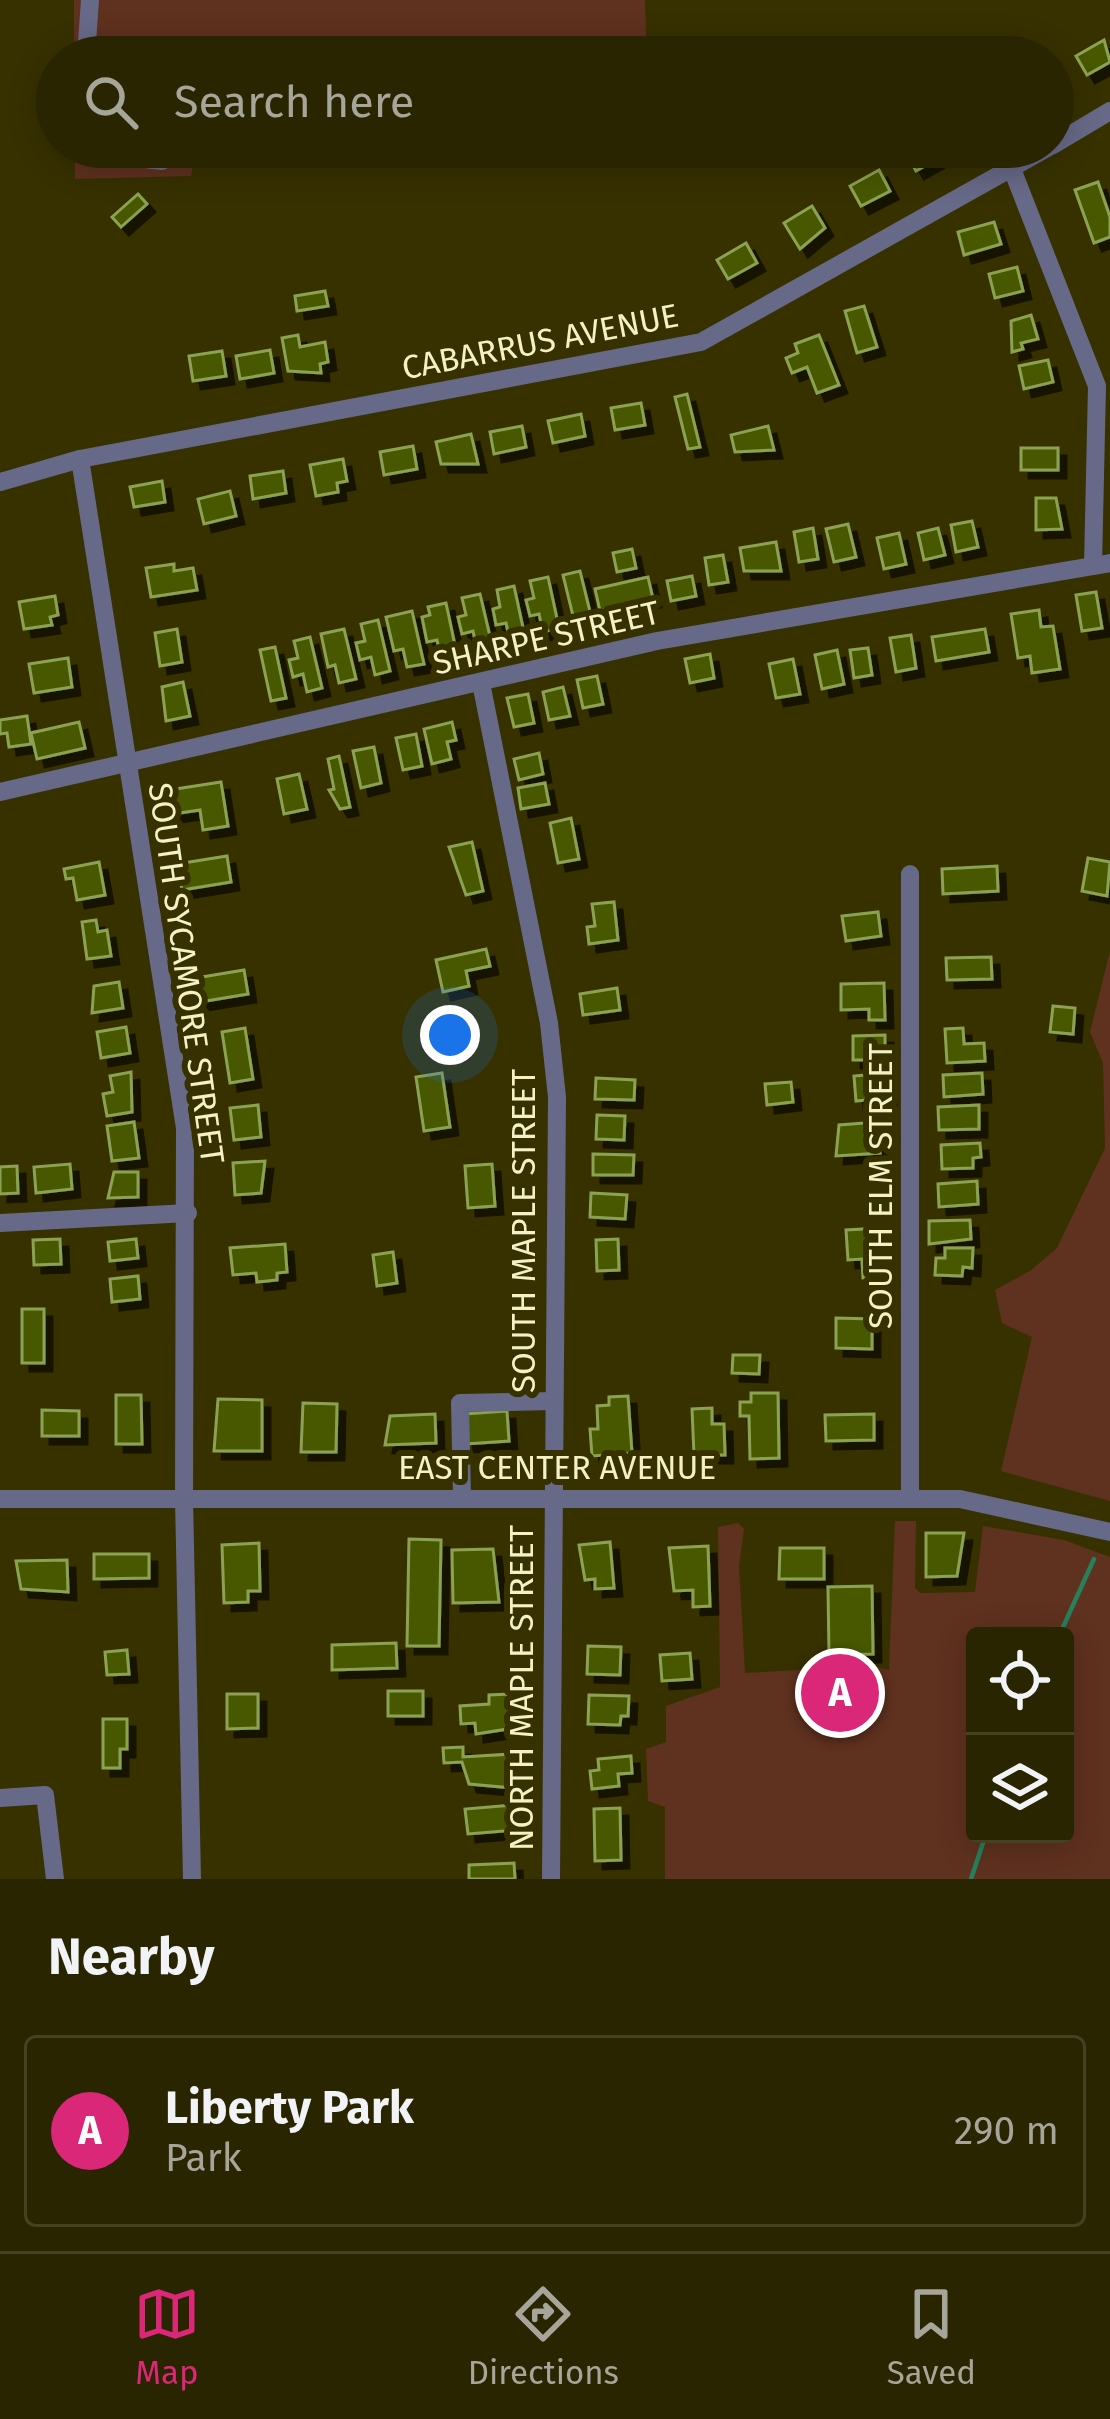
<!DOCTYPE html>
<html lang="en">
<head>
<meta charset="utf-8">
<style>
	:root { --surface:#292500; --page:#35310f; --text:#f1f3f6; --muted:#a5a599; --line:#454222; --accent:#db2777 }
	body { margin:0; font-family:"Fira Sans",sans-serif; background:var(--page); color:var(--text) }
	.controls { position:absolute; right:36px; bottom:36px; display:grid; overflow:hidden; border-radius:12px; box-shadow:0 6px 30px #0003 }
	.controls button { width:108px; height:108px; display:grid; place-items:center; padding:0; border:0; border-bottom:3px solid var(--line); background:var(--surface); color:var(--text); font:60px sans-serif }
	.you { position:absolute; left:450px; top:1035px; width:42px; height:42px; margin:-30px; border:9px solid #fff; border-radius:50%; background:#1a73e8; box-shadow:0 0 0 18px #1a73e833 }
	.badge { display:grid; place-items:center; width:78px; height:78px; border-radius:50%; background:var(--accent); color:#fff; font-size:39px; font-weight:700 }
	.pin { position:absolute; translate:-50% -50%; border:6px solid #fff; box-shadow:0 3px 12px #0006 }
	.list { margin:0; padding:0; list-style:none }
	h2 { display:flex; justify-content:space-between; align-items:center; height:156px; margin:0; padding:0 48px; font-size:51px }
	h2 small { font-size:39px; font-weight:400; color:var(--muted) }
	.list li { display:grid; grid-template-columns:78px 1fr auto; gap:36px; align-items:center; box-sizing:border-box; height:192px; margin:0 24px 24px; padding:0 24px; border:3px solid var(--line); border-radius:12px }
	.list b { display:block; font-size:45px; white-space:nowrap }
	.list p { margin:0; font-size:39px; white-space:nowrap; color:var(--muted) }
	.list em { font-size:39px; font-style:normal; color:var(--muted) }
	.icon { flex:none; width:66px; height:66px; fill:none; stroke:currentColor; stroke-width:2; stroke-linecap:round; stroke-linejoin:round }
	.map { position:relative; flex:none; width:1110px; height:1879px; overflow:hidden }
	.search { position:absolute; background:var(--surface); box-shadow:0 6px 30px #0003; left:36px; right:36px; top:36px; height:132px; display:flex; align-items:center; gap:30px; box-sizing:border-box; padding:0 42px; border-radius:66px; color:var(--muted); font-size:45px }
	.sheet { height:372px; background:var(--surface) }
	nav { display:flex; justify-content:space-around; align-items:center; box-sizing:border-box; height:168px; border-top:3px solid var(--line); background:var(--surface); font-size:33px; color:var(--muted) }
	nav a { display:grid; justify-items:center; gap:6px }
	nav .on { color:var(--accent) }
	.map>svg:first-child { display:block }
	.green { fill:#5f311f; fill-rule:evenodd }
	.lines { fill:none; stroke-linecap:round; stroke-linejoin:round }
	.stream { stroke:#25805b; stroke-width:4.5 }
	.building { fill:#475803; stroke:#8ca253; stroke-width:3; filter:url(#shadow) }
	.minor { stroke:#676988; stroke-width:18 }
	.labels { text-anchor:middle; stroke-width:12; stroke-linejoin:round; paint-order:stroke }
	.street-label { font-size:33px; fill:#f5f1c7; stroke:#373100 }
</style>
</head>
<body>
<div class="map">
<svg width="1110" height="1879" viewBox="0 0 1110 1879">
	<defs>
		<filter id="shadow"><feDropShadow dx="8" dy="8" stdDeviation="0" flood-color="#0009"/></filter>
	</defs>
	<rect width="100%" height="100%" fill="#373100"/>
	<g class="green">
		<polygon points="74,0 645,0 647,57 74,57"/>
		<polygon points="75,147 196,147 191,176 75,179"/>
		<polygon points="1110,951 1110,1501 1001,1471 1032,1337 1002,1323 995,1290 1030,1271 1057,1248 1105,1148 1103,1063 1090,1032"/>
		<path d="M895,1521H916L915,1588L921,1593L975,1592L983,1526L1064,1540L1110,1557V1879H665V1807L648,1801L646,1749L666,1742V1706L720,1687L718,1527L738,1523L744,1529L739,1566L745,1673L874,1666L889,1670ZM975,1636H1065V1834H975Z"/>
	</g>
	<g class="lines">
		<g class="stream">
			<polyline points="1059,1636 1094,1559"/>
			<polyline points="971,1879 986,1834"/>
		</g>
	</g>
	<g class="building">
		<polygon points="1104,40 1110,62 1087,75 1076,56"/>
		<polygon points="941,147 946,154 916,171 904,149"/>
		<polygon points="879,170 890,191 861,206 850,186"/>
		<polygon points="1098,182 1110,217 1110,237 1094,243 1075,190"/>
		<polygon points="138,194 147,204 121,227 112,217"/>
		<polygon points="812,206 825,228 800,249 784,223"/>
		<polygon points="994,222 1001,244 964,255 958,232"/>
		<polygon points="746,243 757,263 728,279 717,260"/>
		<polygon points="1017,267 1023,291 995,298 989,274"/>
		<polygon points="325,291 328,306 297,311 295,296"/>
		<polygon points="864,306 877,347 857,353 845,311"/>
		<polygon points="1031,315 1038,339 1021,343 1023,349 1012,352 1011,321"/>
		<polygon points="298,335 300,347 325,342 328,362 320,364 321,373 288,371 282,338"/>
		<polygon points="819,335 839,385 817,393 807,367 792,373 786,358 798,353 795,344"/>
		<polygon points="270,350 274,373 240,379 236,356"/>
		<polygon points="222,351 226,376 193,381 189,356"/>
		<polygon points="1048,360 1053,382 1024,389 1019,366"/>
		<polygon points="687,394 700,447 688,449 675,397"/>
		<polygon points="641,403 645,425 615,430 611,408"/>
		<polygon points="581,414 585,436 553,443 548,421"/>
		<polygon points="522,426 526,447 494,454 490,432"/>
		<polygon points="768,426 774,450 735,452 731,435"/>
		<polygon points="471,434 478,464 441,464 436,442"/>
		<polygon points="413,446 417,469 384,475 380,452"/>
		<rect x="1021" y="448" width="37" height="22"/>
		<polygon points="343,459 347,481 337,483 338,492 316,496 310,465"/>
		<polygon points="283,471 286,493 253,499 250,476"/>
		<polygon points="162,481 165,502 134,507 130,487"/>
		<polygon points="230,491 236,516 204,524 198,499"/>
		<polygon points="1036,498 1056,498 1062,529 1036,530"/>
		<polygon points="972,521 978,547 956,552 951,525"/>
		<polygon points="848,524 856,557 834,562 826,529"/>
		<polygon points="813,528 818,559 799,562 794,532"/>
		<polygon points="938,528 945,555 924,560 918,533"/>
		<polygon points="899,533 906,564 884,569 877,538"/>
		<polygon points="776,542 781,571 744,571 740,548"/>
		<polygon points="632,549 636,568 617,572 613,553"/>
		<polygon points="723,555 728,582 709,585 705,558"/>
		<polygon points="174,564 174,571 193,568 197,590 151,597 146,568"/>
		<polygon points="580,571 592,620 575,624 563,575"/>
		<polygon points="692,576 696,596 671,601 667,581"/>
		<polygon points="548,577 559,628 543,632 539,614 530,616 526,600 534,598 530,581"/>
		<polygon points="648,577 653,599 639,602 641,610 628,613 626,605 600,611 595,589"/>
		<polygon points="514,586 525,637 510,641 506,623 496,625 493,609 500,607 497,590"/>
		<polygon points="1096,592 1102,628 1082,631 1076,595"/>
		<polygon points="480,594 492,645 477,649 473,631 462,634 458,617 466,615 462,598"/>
		<polygon points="55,596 58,615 50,617 52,625 24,629 19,602"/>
		<polygon points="446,603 457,655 441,658 437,640 427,642 422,617 430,615 428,607"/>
		<polygon points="1039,610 1041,627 1053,626 1060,669 1032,673 1030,656 1018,658 1011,614"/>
		<polygon points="412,611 424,664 407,667 403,649 394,651 386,617"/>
		<polygon points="378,620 390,671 375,675 371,657 360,660 356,643 365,641 361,624"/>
		<polygon points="177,629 182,662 160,666 155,633"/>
		<polygon points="344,629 356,679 339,683 335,665 328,667 321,634"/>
		<polygon points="985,629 989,652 936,661 932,637"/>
		<polygon points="911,635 916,668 896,672 890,638"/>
		<polygon points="310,637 322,688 307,692 303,674 293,677 289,660 298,658 294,641"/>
		<polygon points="275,647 286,698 271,701 260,650"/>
		<polygon points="868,648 872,675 854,678 850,650"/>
		<polygon points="837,650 844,684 822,689 815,655"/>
		<polygon points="710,654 714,678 690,683 685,659"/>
		<polygon points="68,658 72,687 34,693 29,664"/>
		<polygon points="793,659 800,694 776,698 769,664"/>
		<polygon points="597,676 603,704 583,708 577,680"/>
		<polygon points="183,682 190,716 166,721 162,687"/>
		<polygon points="563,687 570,716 549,720 543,692"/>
		<polygon points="528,694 534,723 514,727 507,698"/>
		<polygon points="27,716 31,744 9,747 7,733 0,734 0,720"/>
		<polygon points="79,722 85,748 37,759 31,733"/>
		<polygon points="452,722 456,740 447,742 451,759 432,764 424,729"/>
		<polygon points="416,734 422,766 403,770 396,738"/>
		<polygon points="374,747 381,783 361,788 353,751"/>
		<polygon points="539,753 543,774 519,780 514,759"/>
		<polygon points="339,756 350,807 340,809 329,790 334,789 328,759"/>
		<polygon points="299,774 307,809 284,814 277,779"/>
		<polygon points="221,782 228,826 203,830 200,810 173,814 169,790"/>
		<polygon points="545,783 549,804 521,809 518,788"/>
		<polygon points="571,818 579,859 558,863 550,823"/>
		<polygon points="472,842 483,891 466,895 449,847"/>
		<polygon points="227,856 231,882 182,890 177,864"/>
		<polygon points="1088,858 1110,862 1107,896 1082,891"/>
		<polygon points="99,862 105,895 77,900 73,878 66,879 64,869"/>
		<polygon points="997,866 998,891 943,894 942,869"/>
		<polygon points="614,902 618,940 589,944 587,927 595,926 592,904"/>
		<polygon points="878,912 881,936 846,941 842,916"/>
		<polygon points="96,920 98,932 107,930 111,956 87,959 82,922"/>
		<polygon points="486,949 490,966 466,971 469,986 443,992 436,960"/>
		<polygon points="991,957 992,979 947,980 946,958"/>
		<polygon points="244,970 248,994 200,1002 196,978"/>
		<polygon points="119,982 123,1008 92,1013 94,986"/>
		<polygon points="884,983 885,1020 869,1020 869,1009 841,1010 841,984"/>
		<polygon points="617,988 620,1010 583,1015 580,994"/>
		<polygon points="1053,1006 1075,1008 1073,1034 1050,1032"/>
		<polygon points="126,1027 130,1053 101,1058 97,1032"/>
		<polygon points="245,1028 253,1079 230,1083 222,1032"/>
		<polygon points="963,1028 964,1044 984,1043 985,1061 947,1063 945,1029"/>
		<polygon points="885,1035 885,1060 853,1060 853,1036"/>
		<polygon points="131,1072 132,1112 107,1116 103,1094 113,1092 110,1076"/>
		<polygon points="442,1073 450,1127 424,1131 416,1077"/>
		<polygon points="886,1073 888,1098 856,1101 854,1076"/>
		<polygon points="982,1073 983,1094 944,1097 943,1075"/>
		<polygon points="596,1078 635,1080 634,1100 595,1099"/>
		<polygon points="791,1082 793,1102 767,1105 765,1084"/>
		<polygon points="258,1105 261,1137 234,1140 230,1108"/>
		<polygon points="979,1105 979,1129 939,1130 938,1107"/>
		<polygon points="597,1115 625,1116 624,1140 596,1139"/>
		<polygon points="134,1122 139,1158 112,1161 107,1126"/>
		<polygon points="877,1122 880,1153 836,1156 839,1125"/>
		<polygon points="980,1143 981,1157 973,1158 973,1168 942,1169 941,1145"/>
		<polygon points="593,1154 634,1155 633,1175 593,1175"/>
		<polygon points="265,1161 261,1193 235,1195 233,1163"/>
		<polygon points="70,1164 72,1189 36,1193 34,1167"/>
		<polygon points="492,1164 495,1206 468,1208 465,1166"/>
		<polygon points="17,1166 18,1193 0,1194 0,1167"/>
		<polygon points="114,1172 138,1172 138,1197 108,1198"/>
		<polygon points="977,1181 978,1204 939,1207 938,1184"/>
		<polygon points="591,1193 627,1195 625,1219 590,1217"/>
		<polygon points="970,1220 971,1239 929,1244 929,1221"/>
		<polygon points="880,1228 882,1277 863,1278 862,1259 848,1260 846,1230"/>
		<polygon points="60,1239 61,1264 34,1265 33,1240"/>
		<polygon points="136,1239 138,1258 110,1261 108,1242"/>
		<polygon points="618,1239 619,1270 597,1271 596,1240"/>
		<polygon points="285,1244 287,1272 277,1273 277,1280 257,1282 256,1273 233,1275 230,1248"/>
		<polygon points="945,1248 973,1248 972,1268 963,1267 962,1276 935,1275 936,1258 945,1258"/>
		<polygon points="393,1252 397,1283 377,1286 373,1255"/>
		<polygon points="138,1276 140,1299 112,1302 110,1279"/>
		<rect x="22" y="1309" width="22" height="54"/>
		<polygon points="836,1318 872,1319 872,1349 836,1348"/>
		<polygon points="733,1355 760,1355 759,1374 732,1373"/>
		<polygon points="751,1393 778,1393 779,1458 750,1459 749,1416 740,1416 740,1402 751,1402"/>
		<polygon points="116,1395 141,1395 142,1444 116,1444"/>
		<polygon points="628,1396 632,1453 592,1456 590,1429 598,1429 597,1406 609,1405 609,1397"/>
		<polygon points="218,1399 262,1400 262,1451 214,1451"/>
		<polygon points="303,1403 337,1404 336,1452 301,1452"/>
		<polygon points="712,1408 712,1424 724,1424 725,1455 694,1455 692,1409"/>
		<polygon points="42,1410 79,1411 79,1436 42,1436"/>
		<polygon points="507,1411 509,1441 466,1444 464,1414"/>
		<polygon points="435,1414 436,1443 385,1445 390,1416"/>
		<polygon points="874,1414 874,1440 826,1441 825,1415"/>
		<polygon points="926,1533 964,1533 957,1576 926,1577"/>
		<polygon points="409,1539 441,1540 439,1646 407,1646"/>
		<polygon points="610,1542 614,1588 595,1589 595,1579 585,1580 579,1545"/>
		<polygon points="259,1543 260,1591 248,1591 248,1602 224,1603 222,1545"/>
		<polygon points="708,1546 710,1606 693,1607 693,1590 674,1591 669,1548"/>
		<polygon points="780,1548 824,1548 824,1579 779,1579"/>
		<polygon points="493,1549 499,1602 453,1603 452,1550"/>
		<polygon points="94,1554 149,1554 149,1578 94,1579"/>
		<polygon points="67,1560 68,1592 21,1589 16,1561"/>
		<polygon points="872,1586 873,1654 829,1655 828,1587"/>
		<polygon points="396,1643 397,1668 332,1670 332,1645"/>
		<polygon points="588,1646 621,1647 620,1675 587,1674"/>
		<polygon points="127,1650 129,1674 107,1675 105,1652"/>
		<polygon points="690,1653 692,1679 662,1681 660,1655"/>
		<rect x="388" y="1691" width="35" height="25"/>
		<polygon points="227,1694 258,1694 258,1728 227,1729"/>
		<polygon points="512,1694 514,1728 476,1734 475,1723 461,1724 460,1706 489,1704 489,1695"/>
		<polygon points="589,1695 629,1696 628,1716 621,1716 620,1725 588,1724"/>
		<polygon points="103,1719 127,1719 127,1749 120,1749 120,1768 103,1768"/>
		<polygon points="463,1747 463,1757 512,1754 514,1788 469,1784 462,1762 444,1763 443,1748"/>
		<polygon points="631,1756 632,1773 618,1774 619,1786 592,1789 590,1771 599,1770 598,1759"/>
		<polygon points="514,1805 516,1830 468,1834 465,1809"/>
		<polygon points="620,1808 621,1860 595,1861 594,1809"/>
		<polygon points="514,1863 515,1879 469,1879 469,1865"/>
	</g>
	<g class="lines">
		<g class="minor">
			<polyline points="86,57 90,0"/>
			<polyline points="1053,145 1110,111"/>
			<polyline points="119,147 137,158 162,161"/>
			<polyline points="1012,169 1097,386 1093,566"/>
			<polyline points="80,459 185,1128 184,1499 192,1879"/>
			<polyline points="0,482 80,459 701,342 1049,147"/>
			<polyline points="481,683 549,1023 557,1097 551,1879"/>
			<polyline points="0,792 657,641 1110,563"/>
			<polyline points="910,874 910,1498"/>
			<polyline points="0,1223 188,1213"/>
			<polyline points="462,1497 460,1403 553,1401"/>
			<polyline points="0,1499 960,1499 1110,1532"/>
			<polyline points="0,1798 45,1795 55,1879"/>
		</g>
	</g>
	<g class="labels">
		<g class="street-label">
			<text transform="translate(540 341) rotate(-11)" y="12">CABARRUS AVENUE</text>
			<text transform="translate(546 637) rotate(-13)" y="12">SHARPE STREET</text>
			<text transform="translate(187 973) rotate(82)" y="12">SOUTH SYCAMORE STREET</text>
			<text transform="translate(880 1186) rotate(-90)" y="12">SOUTH ELM STREET</text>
			<text transform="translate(523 1231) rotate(-90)" y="12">SOUTH MAPLE STREET</text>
			<text x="557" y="1479">EAST CENTER AVENUE</text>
			<text transform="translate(521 1688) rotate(-90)" y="12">NORTH MAPLE STREET</text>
		</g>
	</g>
</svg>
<div class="controls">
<button><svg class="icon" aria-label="locate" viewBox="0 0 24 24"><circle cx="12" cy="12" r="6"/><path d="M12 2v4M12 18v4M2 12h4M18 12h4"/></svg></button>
<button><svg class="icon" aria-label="layers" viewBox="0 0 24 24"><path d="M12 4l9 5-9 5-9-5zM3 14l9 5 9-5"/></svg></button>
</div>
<div class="you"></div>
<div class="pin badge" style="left:840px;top:1693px">A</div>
<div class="search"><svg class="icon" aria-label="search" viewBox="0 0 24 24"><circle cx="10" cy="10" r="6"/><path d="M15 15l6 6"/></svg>Search here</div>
</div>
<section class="sheet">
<h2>Nearby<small></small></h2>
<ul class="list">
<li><span class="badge">A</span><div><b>Liberty Park</b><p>Park</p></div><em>290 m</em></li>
</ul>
</section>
<nav>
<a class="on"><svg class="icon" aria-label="map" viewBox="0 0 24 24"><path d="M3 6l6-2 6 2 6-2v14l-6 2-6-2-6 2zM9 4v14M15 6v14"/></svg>Map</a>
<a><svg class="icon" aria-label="directions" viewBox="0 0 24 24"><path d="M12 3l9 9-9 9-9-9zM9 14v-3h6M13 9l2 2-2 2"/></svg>Directions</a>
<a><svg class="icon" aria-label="saved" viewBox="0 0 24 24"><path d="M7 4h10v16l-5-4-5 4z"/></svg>Saved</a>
</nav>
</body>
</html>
